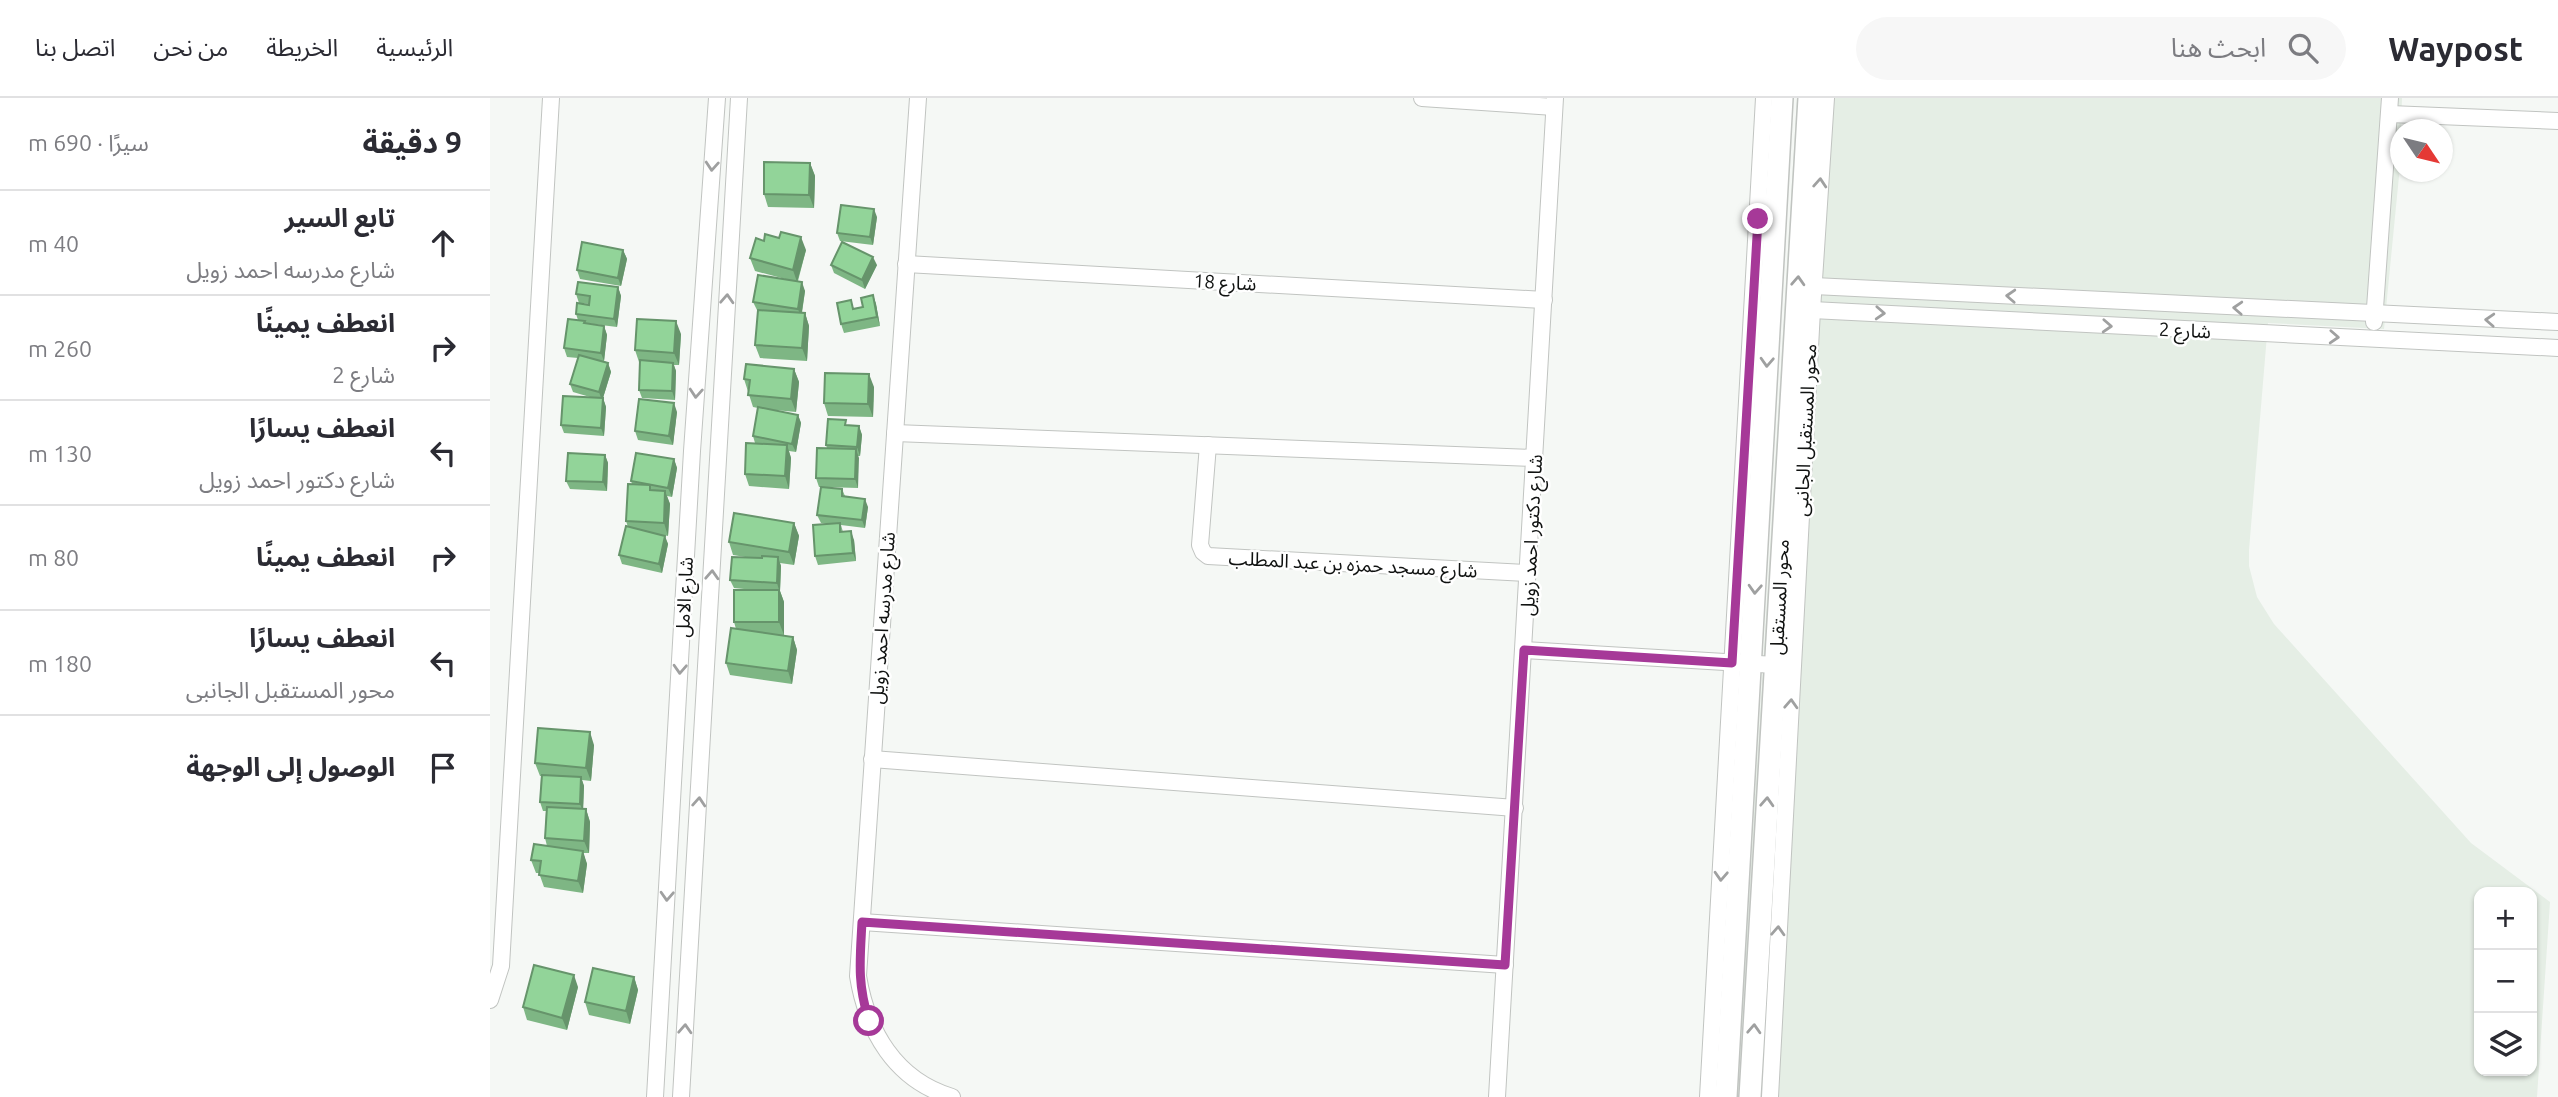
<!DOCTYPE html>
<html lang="ar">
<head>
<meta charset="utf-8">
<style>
	:root { --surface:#fff; --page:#f7f7f7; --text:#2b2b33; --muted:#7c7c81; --line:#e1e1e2 }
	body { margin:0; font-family:Ubuntu,"Noto Sans Arabic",sans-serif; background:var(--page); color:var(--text); direction:rtl }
	.controls { position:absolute; right:21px; bottom:21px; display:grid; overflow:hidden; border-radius:14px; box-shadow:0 2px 5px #0004 }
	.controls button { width:63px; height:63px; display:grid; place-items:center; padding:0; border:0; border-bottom:2px solid var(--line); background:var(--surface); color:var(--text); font:35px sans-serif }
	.compass { position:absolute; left:1900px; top:21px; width:63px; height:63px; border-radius:50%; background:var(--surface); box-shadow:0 2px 5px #0004; rotate:125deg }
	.stop { position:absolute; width:21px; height:21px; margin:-16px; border:5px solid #a63998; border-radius:50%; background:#fff }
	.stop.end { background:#a63998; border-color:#fff; box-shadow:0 2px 7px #0008 }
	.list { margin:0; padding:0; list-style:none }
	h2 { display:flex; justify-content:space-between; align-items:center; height:91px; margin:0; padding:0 28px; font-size:30px }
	h2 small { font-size:23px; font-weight:400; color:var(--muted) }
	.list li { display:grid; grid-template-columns:46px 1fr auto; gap:21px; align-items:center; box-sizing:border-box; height:105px; padding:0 28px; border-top:2px solid var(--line) }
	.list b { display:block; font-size:26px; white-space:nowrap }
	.list p { margin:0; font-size:23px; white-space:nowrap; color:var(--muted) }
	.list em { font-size:23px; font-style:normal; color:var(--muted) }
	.icon { flex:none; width:38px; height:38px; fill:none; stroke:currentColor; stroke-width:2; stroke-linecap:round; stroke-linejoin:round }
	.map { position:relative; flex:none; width:2068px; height:999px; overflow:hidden; direction:ltr }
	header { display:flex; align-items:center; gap:42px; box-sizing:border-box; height:98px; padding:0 35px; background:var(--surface); border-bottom:2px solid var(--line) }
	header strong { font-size:33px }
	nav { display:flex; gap:38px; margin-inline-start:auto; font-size:24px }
	.search { width:490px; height:63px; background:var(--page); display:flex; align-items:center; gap:18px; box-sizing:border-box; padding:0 24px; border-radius:38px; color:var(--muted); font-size:26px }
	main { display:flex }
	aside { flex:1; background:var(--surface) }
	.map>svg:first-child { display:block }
	.built { fill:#e5eee5; fill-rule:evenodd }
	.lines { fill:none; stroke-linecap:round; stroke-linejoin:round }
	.street-casing { stroke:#c1c4c1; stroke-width:18 }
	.secondary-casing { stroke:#c1c4c1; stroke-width:24 }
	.street { stroke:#fff; stroke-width:16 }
	.secondary { stroke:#fff; stroke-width:21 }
	.wall { fill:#7eb684 }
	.shaded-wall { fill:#66946b }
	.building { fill:#92d499; stroke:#66946b; stroke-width:2 }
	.oneway { stroke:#9fa0a0 }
	.route { stroke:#a63998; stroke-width:9 }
	.labels { text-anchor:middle; stroke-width:5; stroke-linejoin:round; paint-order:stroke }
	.street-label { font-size:19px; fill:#101211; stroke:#fff }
</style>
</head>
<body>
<header>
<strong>Waypost</strong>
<div class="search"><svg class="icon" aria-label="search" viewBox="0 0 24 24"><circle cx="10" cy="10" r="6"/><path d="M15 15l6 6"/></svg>ابحث هنا</div>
<nav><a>الرئيسية</a><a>الخريطة</a><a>من نحن</a><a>اتصل بنا</a></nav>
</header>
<main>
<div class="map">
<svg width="2068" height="999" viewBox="0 0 2068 999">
	<rect width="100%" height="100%" fill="#f5f8f5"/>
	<path class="built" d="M1307,0H1912L1910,68L1894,231L1778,225L1759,452V468L1767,499L1784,526L1981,745L2060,804L2047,999H1247ZM1989,794H2042V973H1989Z"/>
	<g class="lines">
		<defs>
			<g id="street">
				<path d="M428,0L368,878C377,933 405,982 462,999"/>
				<polyline points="932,0 1064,9"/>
				<polyline points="1900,16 2068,23"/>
				<polyline points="416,166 1054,202"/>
				<polyline points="1324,188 2068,224"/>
				<polyline points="1322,212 2068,250"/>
				<polyline points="1884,224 1900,0"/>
				<polyline points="405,335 1045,360"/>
				<polyline points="718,347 710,447 713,454 718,458 1038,475"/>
				<polyline points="1034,552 1285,567"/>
				<polyline points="382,661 1025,710"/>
				<polyline points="372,824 1015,867"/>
				<polyline points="0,902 11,868 61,0"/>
				<polyline points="165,999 202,353 227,0"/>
				<polyline points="191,999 249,0"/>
				<polyline points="1007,999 1065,0"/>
				<polyline points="1218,999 1274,0"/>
				<polyline points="1280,999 1322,212 1336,0"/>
			</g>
			<g id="secondary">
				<polyline points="1236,999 1292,0"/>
				<polyline points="1260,999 1319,0"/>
			</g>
		</defs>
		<use href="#street" class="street-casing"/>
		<use href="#secondary" class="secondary-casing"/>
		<use href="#street" class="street"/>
		<use href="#secondary" class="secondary"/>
	</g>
	<g class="wall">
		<polygon points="320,65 325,78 324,110 278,109 274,96"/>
		<polygon points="387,119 383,147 350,143 347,135"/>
		<polygon points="133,152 137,161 131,188 90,181 87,172"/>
		<polygon points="316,152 308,183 315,193 312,215 315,215 319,228 317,263 270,260 265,247 268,212 267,212 263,204 299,182 265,173 260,160"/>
		<polygon points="341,167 387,167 375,191 344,175"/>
		<polygon points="128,189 131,198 127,229 95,225 114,228 117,237 114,263 118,265 121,274 113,300 116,309 114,338 74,335 71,327 100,299 83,294 80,286 88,260 77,259 74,250 88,222 86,216 99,206 89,205 86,196"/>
		<polygon points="383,197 386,206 390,228 354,235 351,226 364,211 373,209"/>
		<polygon points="191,236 189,267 184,267 186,273 185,302 152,300 149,292 150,265 149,264 145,252"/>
		<polygon points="304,271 309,284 306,314 274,311 308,317 311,325 306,354 299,353 301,360 299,391 259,388 255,376 265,345 263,338 268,310 263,309 254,281"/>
		<polygon points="384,289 383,319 338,318 334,305"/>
		<polygon points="187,314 183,347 148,342 145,333"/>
		<polygon points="358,327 369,328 372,337 370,358 368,358 368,390 334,389 352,391 355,398 378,409 375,430 351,427 353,434 364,442 366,463 328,467 325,458 339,426 331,425 327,417 331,389 329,389 326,380 337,350 336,347"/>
		<polygon points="115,357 118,365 117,393 80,391 76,383"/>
		<polygon points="184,361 187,370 182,399 177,398 180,406 178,438 174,437 178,446 172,475 132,466 129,457 138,429 136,423 142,386 141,383"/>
		<polygon points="304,425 309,438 304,467 290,465 291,468 290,493 294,504 294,537 285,537 303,539 307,552 302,586 240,577 236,565 246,531 244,524 264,492 244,490 240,482 261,460 243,457 239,444"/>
		<polygon points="104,647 101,683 92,682 94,688 93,711 96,711 100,724 99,755 93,755 97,766 93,795 54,789 49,775 46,775 41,762 57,748 55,740 56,713 53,713 50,704 51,678 50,678 45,665"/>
		<polygon points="144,879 148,892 140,926 99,917 95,904"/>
		<polygon points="88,889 77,932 37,922 33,909"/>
	</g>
	<g class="shaded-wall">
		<polygon points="320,65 325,78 324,110 319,97"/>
		<polygon points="384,111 387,119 383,147 380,139"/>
		<polygon points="311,139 316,152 307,184 303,172"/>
		<polygon points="133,152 137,161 131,188 128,180"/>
		<polygon points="383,159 387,167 375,191 372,182"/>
		<polygon points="312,184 315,193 311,219 308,211"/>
		<polygon points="128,189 131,198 127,229 124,221"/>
		<polygon points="383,197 386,206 390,228 387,219"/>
		<polygon points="315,215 319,228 317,263 312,250"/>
		<polygon points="186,223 191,236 189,267 184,255"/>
		<polygon points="114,228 117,237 114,263 111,255"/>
		<polygon points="118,265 121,274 112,303 109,294"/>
		<polygon points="183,265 186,273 185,302 182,293"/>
		<polygon points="304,271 309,284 306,314 301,301"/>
		<polygon points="379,276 384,289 383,319 378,306"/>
		<polygon points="113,300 116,309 114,338 111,330"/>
		<polygon points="184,305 187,314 183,347 179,338"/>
		<polygon points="308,317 311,325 306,354 302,346"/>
		<polygon points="369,328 372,337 370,358 367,349"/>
		<polygon points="297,347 301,360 299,391 295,378"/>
		<polygon points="366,351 369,360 368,390 365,381"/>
		<polygon points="115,357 118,365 117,393 113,384"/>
		<polygon points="184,361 187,370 182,399 178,390"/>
		<polygon points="175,393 180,406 178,438 174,425"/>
		<polygon points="375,401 378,409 375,430 372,422"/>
		<polygon points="304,425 309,438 304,467 299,454"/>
		<polygon points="361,433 364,442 366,463 363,455"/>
		<polygon points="175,438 178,446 172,475 169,466"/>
		<polygon points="288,459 291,468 290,493 294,504 294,537 289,524 289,492 287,485"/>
		<polygon points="303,539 307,552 302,586 298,573"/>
		<polygon points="100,634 104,647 101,683 96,670"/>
		<polygon points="91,679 94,688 93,714 90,706"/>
		<polygon points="96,711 100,724 99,755 94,743"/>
		<polygon points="93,753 97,766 93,795 88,783"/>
		<polygon points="84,877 88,889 77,932 72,920"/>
		<polygon points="144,879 148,892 140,926 136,913"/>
	</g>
	<g class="building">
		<polygon points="274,64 320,65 319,97 274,96"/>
		<polygon points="351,107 384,111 380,139 347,135"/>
		<polygon points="291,134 311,139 303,172 260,160 266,140 274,143 275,136 289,140"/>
		<polygon points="92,144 133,152 128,180 87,172"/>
		<polygon points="352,144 383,159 372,182 341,167"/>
		<polygon points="268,177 312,184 308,211 263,204"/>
		<polygon points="88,184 128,189 124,221 86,216 87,205 99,207 100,198 86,196"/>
		<polygon points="383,197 387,219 351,226 347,205 361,202 363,211 373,209 371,200"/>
		<polygon points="268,212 315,215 312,250 265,247"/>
		<polygon points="78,221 95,223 94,225 114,228 111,255 74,250"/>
		<polygon points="147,221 186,223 184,255 145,252"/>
		<polygon points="89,257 118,265 109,294 80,286"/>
		<polygon points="150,262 183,265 182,293 149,292"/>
		<polygon points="256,266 304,271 301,301 258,297 260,282 254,281"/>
		<polygon points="335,275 379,276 378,306 334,305"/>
		<polygon points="73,298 113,300 111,330 71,327"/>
		<polygon points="149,301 184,305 179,338 145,333"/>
		<polygon points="268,309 308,317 302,346 263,338"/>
		<polygon points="338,321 356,322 355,327 369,328 367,349 336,347"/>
		<polygon points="256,345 297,347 295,378 255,376"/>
		<polygon points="327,350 366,351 365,381 326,380"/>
		<polygon points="78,355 115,357 113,384 76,383"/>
		<polygon points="146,355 184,361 178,390 141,383"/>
		<polygon points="138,386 160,387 160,392 175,393 174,425 136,423"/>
		<polygon points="331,389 352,391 352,398 375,401 372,422 327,417"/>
		<polygon points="244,415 304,425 299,454 239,444"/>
		<polygon points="350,425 350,434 361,433 363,455 325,458 323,427"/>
		<polygon points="136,428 175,438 169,466 129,457"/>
		<polygon points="272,458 288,459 287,485 240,482 242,459 272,460"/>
		<rect x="244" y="492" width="45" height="32"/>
		<polygon points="241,530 303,539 298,573 236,565"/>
		<polygon points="48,630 100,634 96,670 45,665"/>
		<polygon points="52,677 91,679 90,706 50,704"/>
		<polygon points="57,709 96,711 94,743 55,740"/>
		<polygon points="44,746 93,753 88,783 49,777 51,763 41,762"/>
		<polygon points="44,867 84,877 72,920 33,909"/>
		<polygon points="103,870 144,879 136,913 95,904"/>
	</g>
	<defs><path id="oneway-chevron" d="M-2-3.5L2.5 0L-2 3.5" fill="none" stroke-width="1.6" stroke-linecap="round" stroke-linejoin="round" transform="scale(1.75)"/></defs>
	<g class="oneway">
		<use href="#oneway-chevron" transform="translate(222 68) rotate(94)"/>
		<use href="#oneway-chevron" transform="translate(1330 85) rotate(-86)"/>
		<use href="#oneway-chevron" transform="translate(1308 183) rotate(-87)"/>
		<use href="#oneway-chevron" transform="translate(1521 198) rotate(-177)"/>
		<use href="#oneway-chevron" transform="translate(237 201) rotate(-87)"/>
		<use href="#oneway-chevron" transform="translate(1748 210) rotate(-177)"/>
		<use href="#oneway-chevron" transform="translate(1390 215) rotate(3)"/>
		<use href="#oneway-chevron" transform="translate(2000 222) rotate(-177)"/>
		<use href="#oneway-chevron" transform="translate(1617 228) rotate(3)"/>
		<use href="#oneway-chevron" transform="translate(1844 239) rotate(3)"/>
		<use href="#oneway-chevron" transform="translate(1277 264) rotate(93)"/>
		<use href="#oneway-chevron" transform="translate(206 295) rotate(94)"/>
		<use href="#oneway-chevron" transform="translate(222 477) rotate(-87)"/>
		<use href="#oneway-chevron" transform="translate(1265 491) rotate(93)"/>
		<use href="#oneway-chevron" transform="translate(190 571) rotate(93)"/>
		<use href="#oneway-chevron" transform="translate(1301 606) rotate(-87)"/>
		<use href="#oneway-chevron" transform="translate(209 704) rotate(-86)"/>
		<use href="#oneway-chevron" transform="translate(1277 704) rotate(-87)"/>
		<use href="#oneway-chevron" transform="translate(1231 778) rotate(93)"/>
		<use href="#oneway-chevron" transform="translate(177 798) rotate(93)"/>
		<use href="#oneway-chevron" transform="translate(1288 833) rotate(-87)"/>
		<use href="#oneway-chevron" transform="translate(195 931) rotate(-87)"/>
		<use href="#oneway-chevron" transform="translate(1264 931) rotate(-87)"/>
	</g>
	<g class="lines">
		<path class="route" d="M379,923C367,885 370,862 372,824L1015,867L1034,552L1242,565L1268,121"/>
	</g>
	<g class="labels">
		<g class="street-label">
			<text transform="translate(735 184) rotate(3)" y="7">شارع 18</text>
			<text transform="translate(1695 232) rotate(3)" y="7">شارع 2</text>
			<text transform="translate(1315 332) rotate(-87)" y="7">محور المستقبل الجانبى</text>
			<text transform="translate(1041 437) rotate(-87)" y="7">شارع دكتور احمد زويل</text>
			<text transform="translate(863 466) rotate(3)" y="7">شارع مسجد حمزه بن عبد المطلب</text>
			<text transform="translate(194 499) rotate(-87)" y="7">شارع الامل</text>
			<text transform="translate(1289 499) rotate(-87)" y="7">محور المستقبل</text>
			<text transform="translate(392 520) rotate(-86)" y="7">شارع مدرسه احمد زويل</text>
		</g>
	</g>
</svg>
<div class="controls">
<button>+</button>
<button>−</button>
<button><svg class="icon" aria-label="layers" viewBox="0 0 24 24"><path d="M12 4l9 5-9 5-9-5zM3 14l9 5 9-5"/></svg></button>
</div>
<svg class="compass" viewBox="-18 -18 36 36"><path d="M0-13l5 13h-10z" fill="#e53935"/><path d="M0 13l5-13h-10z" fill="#7c7c81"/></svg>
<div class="stop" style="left:379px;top:923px"></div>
<div class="stop end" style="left:1268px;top:121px"></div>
</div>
<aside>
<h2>9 دقيقة<small>سيرًا · 690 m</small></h2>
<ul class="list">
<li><svg class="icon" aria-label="ahead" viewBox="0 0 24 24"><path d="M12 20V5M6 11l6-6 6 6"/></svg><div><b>تابع السير</b><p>شارع مدرسه احمد زويل</p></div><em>40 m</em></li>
<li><svg class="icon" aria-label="right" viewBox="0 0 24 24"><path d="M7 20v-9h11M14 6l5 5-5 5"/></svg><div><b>انعطف يمينًا</b><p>شارع 2</p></div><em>260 m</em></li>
<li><svg class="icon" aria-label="left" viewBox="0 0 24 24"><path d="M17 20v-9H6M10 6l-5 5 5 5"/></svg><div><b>انعطف يسارًا</b><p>شارع دكتور احمد زويل</p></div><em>130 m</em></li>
<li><svg class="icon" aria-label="right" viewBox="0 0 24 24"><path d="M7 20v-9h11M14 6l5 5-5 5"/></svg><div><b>انعطف يمينًا</b></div><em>80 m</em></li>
<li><svg class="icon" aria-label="left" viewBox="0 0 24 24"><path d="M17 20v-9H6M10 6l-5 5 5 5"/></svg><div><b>انعطف يسارًا</b><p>محور المستقبل الجانبى</p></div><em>180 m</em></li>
<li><svg class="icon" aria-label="arrive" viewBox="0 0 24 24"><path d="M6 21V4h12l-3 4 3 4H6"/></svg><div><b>الوصول إلى الوجهة</b></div></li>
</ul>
</aside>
</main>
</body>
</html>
